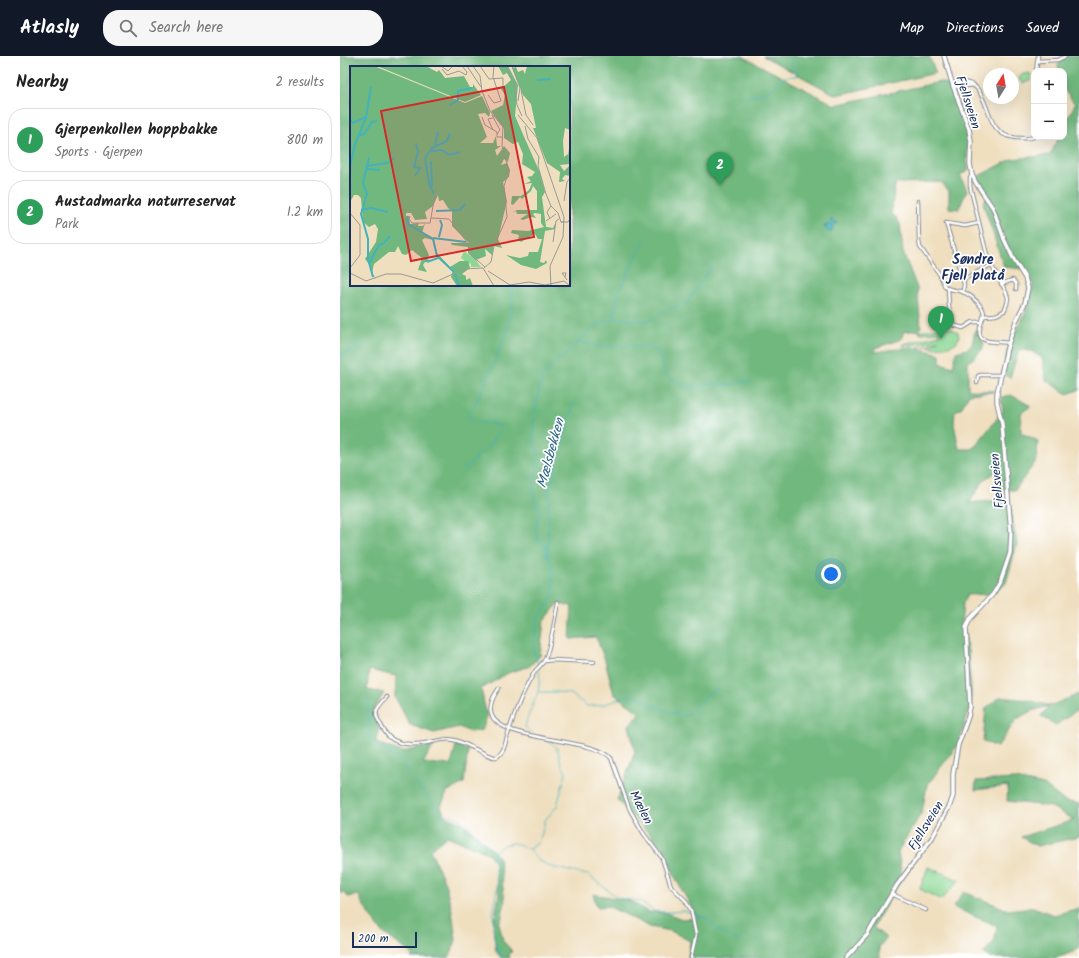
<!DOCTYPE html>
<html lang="en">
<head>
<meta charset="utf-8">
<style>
	:root { --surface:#fff; --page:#f6f6f6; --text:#222; --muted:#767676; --line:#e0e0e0; --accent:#111827 }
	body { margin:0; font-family:Kalam,sans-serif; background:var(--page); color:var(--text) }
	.controls { position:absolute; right:12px; top:12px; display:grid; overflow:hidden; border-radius:8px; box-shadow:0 4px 16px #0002 }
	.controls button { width:36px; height:36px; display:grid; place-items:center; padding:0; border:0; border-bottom:1px solid var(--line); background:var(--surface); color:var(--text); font:20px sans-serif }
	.compass { position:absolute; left:643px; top:12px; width:36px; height:36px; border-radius:50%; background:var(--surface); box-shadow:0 4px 16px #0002; rotate:11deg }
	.scale { position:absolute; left:12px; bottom:10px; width:65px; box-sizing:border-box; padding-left:4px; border:2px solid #1b2f5e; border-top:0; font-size:11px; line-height:14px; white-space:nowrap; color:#1b2f5e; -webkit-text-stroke:3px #fff; paint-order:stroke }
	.you { position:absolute; left:491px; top:518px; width:14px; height:14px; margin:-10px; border:3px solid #fff; border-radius:50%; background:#1a73e8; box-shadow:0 0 0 6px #1a73e833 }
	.badge { display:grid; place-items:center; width:26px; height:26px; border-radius:50%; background:var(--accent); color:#fff; font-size:13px; font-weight:700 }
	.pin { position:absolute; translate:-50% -33px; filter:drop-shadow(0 1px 2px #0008) }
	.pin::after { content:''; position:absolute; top:21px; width:14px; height:12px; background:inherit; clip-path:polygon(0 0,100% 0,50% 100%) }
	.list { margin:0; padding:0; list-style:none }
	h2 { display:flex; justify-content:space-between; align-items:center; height:52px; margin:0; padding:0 16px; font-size:17px }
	h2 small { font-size:13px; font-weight:400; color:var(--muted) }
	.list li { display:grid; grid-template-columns:26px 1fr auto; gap:12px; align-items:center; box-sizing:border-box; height:64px; margin:0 8px 8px; padding:0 8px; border:1px solid var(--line); border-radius:16px }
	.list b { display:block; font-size:15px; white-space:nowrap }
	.list p { margin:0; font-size:13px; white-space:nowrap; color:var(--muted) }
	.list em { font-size:13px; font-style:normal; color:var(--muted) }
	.icon { flex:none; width:22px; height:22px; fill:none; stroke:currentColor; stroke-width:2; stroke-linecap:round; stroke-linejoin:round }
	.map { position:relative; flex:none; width:739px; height:902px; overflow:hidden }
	header { display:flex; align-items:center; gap:24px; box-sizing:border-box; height:56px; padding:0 20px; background:var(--accent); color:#fff }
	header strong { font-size:19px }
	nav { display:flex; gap:22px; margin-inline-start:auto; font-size:14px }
	.search { width:280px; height:36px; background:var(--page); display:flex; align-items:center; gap:10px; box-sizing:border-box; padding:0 14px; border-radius:16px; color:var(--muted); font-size:15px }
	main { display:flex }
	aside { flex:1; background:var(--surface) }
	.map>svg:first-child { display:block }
	.green { fill:#8cd794; stroke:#548379 }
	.forest { fill:#71b87e; stroke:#46746e; fill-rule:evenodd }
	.water { fill:#42b2bb; stroke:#2e708c }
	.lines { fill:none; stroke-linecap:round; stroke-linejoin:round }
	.stream { stroke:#42b2bb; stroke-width:1 }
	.street-casing { stroke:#85878e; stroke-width:4.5 }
	.secondary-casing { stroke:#85878e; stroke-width:5.5 }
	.street { stroke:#fff; stroke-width:2.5 }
	.secondary { stroke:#fff; stroke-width:3.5 }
	.labels { text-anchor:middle; stroke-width:3.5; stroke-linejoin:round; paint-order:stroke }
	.street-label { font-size:13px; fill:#1b2f5e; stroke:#fff }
	.neighbourhood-label { font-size:14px; font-weight:bold; fill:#1b2f5e; stroke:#fff }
	.water-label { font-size:14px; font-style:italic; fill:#2b6383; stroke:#fff }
	.inset-river { fill:none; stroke:#42b2bb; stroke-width:2 }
	.inset-road { fill:none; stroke:#9a9998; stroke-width:1 }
	.view { fill:#d62828; fill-opacity:0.15; stroke:#d62828; stroke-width:2 }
	.inset-edge { fill:none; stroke:#1b2f5e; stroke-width:2 }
</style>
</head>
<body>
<header>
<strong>Atlasly</strong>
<div class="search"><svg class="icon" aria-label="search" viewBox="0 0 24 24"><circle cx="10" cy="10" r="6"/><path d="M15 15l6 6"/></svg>Search here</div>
<nav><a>Map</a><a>Directions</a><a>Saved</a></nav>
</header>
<main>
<aside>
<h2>Nearby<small>2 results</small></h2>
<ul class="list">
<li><span class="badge" style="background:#2e9e5b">1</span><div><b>Gjerpenkollen hoppbakke</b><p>Sports · Gjerpen</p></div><em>800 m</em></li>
<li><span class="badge" style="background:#2e9e5b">2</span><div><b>Austadmarka naturreservat</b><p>Park</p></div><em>1.2 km</em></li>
</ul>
</aside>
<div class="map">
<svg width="739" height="902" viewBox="0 0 739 902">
	<rect width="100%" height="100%" fill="#fff"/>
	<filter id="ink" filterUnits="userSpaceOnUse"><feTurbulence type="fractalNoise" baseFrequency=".025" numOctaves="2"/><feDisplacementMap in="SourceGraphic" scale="8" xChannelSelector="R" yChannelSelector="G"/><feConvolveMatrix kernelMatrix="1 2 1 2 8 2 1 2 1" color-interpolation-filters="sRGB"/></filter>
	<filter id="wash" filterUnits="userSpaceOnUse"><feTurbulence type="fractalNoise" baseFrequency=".012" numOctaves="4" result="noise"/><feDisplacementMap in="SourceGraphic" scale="16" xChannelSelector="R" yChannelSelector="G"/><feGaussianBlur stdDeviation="0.9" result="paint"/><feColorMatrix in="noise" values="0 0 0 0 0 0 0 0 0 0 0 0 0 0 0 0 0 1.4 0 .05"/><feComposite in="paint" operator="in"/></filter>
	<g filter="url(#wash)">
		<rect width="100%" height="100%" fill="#efdfbf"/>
		<g class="green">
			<polygon points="688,17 692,19 691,25 683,27 680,25 679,21 681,19"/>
			<path d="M599,272H610L618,276C623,291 602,291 592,292V290L578,291L588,290L598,285L563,290V288L600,279L599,276L579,277V275Z"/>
			<polygon points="588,811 619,824 601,844 580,833"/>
		</g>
		<g class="forest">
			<path d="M0,0H402L495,49L600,26L610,29C621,56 630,74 627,103C627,107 629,111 628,115L620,119L627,134L619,153L609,152V135L601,126L556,127C553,134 553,149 551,158L555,160L560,168L563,196L577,232L581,271L578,274L563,276L562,283L535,292V296L573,291L600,298V307L613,311L616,296L627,293L632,289L635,274C638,276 640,282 644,287L642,294L628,307V334L654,335L653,336L629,338L622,351L615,355L614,368L619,393H633L663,355L661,341L671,339L691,350L681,357V377L698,385L696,405L675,434H662L656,416L645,423L629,447L669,443L677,488L666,527L651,538L627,539L623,547L621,570L626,583L628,596L631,633V649L618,689L587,729L582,756L558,795L562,822L533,871L546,882L539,891L540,902H348L350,885L331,875L310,871L268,850L257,851L253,838L290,845L309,856L326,857L342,863L357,862L337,825L321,790L277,744L295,696L289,669L300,657L274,638L265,604L256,581L230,583L232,550L218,548L204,565L200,600L190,610L168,617L141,633L147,661L142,674L130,676L119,671L94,677L70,669L55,641L56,620L29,614L27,634L44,637L34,653L39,671L36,687L62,696L94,689L83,707L111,709L116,689L128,694L124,727L108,735L101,750L105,761L121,766L146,788L159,802L165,847L162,854L163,859L159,867L163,885L172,895L169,899L170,902H161L156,895L153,871L159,839L154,805L148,797L107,780L90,794L105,827L112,855L116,884L110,900L107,902H71L73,899L42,876L22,847L19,839L8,841L3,835L0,839ZM11,11H229V229H11Z"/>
			<polygon points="423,0 589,0 596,17 496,39"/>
			<polygon points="727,0 739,0 739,334 727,338 706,324 702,302 691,295 679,294 670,322 662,317 669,288 674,277 684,260 690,243 693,228 683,213 664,211 643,147 647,141 635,122 672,103 710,99 719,81 724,81 724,70 735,48 725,35 724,15 719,15 718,8"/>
			<polygon points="739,638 739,653 716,669 701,660 709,650 691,655 677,663 657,691 643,685 646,652 660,641 688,644 710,650"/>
			<polygon points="675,723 704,729 724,745 739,748 739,781 697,790 681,781 734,764 712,751 667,745 668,730 635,734 636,725"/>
			<polygon points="624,836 668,854 693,851 714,859 739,852 739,892 733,896 716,902 649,902 644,897 654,886 657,870 613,851"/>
		</g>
		<polygon class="water" points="491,164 495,165 497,167 493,169 492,175 489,176 484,171 486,169 489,169 491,168"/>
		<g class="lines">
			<g class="stream">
				<path d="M406,42C424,36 431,37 443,21L456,20V14L453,11L451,5L456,0"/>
				<polyline points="274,262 278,237 305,183"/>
				<path d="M240,286C246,288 252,289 258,290C278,292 299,286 318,296L324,314L330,322L345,330H356L367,328L389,329L411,325"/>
				<polyline points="0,300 13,294 19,284"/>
				<polyline points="121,413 129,410 136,401 145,395 161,372 159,370 146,366 133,367 127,359 135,348 145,328 155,305 159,293 166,279 173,244 171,234 167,229"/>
				<polyline points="208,501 209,434 234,347"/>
				<path d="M199,636H217L231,638L247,650C256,650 264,649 272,646C278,643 282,640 289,640C299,640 304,645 312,649C322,654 334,657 345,660C358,651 363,639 379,632"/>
				<polyline points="29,643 28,649 29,681 37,690 49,697 58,701 64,705 69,720 102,758 119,762 154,795"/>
				<polyline points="192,678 185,671 187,663 198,636 200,623 197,603 194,596 194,586 198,563 209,548 213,537 212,508 205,497 207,492 198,484 195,473 200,456 193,439 194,427 199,401 193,382 194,361 202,321 213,309 239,286 246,278 255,270 274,262 308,265 316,262 326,254 329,252 338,251 348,245 372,209"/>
				<path d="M189,793L198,787L202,777L205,764L217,750L226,716C215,703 225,692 206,684"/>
				<polyline points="161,902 154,881 153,859 157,830 154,805 155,795 164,789 173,787 189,793 198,804 211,811 248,819 278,842 299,845 314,855 329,856 344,855 366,862 378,874 399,885"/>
			</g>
		</g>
	</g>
	<g filter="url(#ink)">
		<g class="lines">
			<defs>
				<g id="street">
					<polyline points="697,5 718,4 726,0"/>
					<polyline points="696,15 698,0"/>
					<path d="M613,30L615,27C652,19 640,70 667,80C669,81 673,81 676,82C682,82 689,83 694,81"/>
					<polyline points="613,30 617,31 634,29"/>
					<polyline points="632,119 630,122 630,130 648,203 666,236 668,242 667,248 664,255 656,259 644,260"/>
					<path d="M578,145L579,185L580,191L600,219L605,231C610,234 615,234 620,235C628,237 638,245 642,252C648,260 637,269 640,279C642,288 660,285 668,287"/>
					<polyline points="622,224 651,209"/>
					<polyline points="661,228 673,224 676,228 676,233"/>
					<polyline points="608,233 609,250 613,269 623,272 633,266 641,266"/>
					<polyline points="623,236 624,228 606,167 625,170 639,167"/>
					<polyline points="637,327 638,320 640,319 660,319"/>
					<polyline points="205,605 212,604 254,606"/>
					<path d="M159,632C154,639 149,648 151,657C157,686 253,681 271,702L290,754L304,778L322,802L331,830L345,844L351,854L356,879L351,902"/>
					<path d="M47,641C37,652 32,655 41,669C43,673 46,678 49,681C62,692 82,688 96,685C103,684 108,682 114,684C123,685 151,703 156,701C165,697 165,686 168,678C175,655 183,634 196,614C199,611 202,608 204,605C209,598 216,557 218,546"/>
					<polyline points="552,838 586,854"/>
				</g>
				<polyline id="secondary" points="506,902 527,879 557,829 592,782 610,749 613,740 613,718 618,689 628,661 630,651 626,572 630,563 653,538 661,524 670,497 671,476 662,368 657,346 657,337 667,292 676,265 685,247 688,232 685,222 674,204 664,183 653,152 636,127 632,119 630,108 631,85 629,73 613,30 604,0"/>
			</defs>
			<use href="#street" class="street-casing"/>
			<use href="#secondary" class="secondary-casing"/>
			<use href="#street" class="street"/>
			<use href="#secondary" class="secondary"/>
		</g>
	</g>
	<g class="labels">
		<g class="street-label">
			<text transform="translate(629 46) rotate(72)" y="5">Fjellsveien</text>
			<text transform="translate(656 425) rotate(-95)" y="5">Fjellsveien</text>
			<text transform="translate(302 751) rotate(63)" y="5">Mælen</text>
			<text transform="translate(585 769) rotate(-58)" y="5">Fjellsveien</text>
		</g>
		<g class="neighbourhood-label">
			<text x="633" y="208">Søndre<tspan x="633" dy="16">Fjell platå</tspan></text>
		</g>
		<g class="water-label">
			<text transform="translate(210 397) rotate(-75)" y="5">Mælsbekken</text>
		</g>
	</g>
	<g transform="translate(10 10)">
		<rect width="220" height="220" fill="#efdfbf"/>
		<path d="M114,185L122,191L131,201H121V197L119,198L111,192Z" fill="#8cd794"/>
		<path d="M0,0H24L115,37L132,30L140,47L139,51L135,47L128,48L137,71L130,77H143L146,70L147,80H151L145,84L147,90L154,80L160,87L158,96L154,93L151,99L157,97L160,104L159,111L153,116L157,135L148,173L152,182L144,180L142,189L135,183L136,190L126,194L129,198L118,187V181L102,179L101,177H119L102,160V145L98,142L93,134L89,135L88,129L83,140L75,146L77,153L65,154L61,147H56V150H59L60,158L69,157L68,160H73L75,157L72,167L84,173L87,187L100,201L110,195H118L120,202L112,208L116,210V214L120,212L123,220H107L101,211L103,204L86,189L83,174L75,172L72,174L79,189L77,194L80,197L75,196L73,199L77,206L68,204L72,192L62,184L56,189L52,188L48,180L45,186H39L24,198L22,207L26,213L21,208V201L15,193L26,176L28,163L25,158L19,161L13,156L11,132L8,129H4L0,136ZM27,0H76L87,6L89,4L95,12L114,10L120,21H123V18L131,29L115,36ZM148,0H158L168,19L165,50L190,107L195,126L192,131L196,161L203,162L205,158V163L195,165L190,196L194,197L196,194L197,197L186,203L171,199L156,189L170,192L178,190L179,186H188L192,173H188L185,168L171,176L168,174L169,169L161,167L162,164L178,165L194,161L191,157V148L185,147L183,148L186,152L181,151L173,154L170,153L178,148H167L166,145L161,147L167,144H187V125L183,120L181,125L172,133L170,131L163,139L161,138L162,130H171L179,124L182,117L174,118L181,115L177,111L182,110L185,106L172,98L173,88L168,76L163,78L154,72V63L141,45L153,39L155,29L151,23L161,14L157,7L153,9ZM177,0H220V64L215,62L213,75L214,91L218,88V82L220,98L210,99L214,105L220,99V110L215,109L212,113L215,115L209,116L210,106L197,97L183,62H186L181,38L173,29L162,2L166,1L168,6L173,4L175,8Z" fill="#71b87e"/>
		<path class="inset-river" d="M187,14L201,13M100,39L108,34V25L122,22M0,53L3,57L16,51M10,69L14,68L22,56L27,55M85,79L88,66M81,85L92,84L99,89L110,86M19,92L13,117L17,128L11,148L18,173V193L23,211M81,95L82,121M17,100L37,97L44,92M0,101L5,78L16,52L21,21M16,103L30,104M65,110L70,102L64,101L68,86L66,77M84,128L79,118L75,92L82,82L97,75L100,68M11,144L21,142L38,146M86,145L110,144L115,138M57,151L58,158L83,173L87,190L104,206M89,171L92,159L90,154M83,172L116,176M75,194L80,195L88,192M20,196L29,179L34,177L40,170M105,208L109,220M46,220H65"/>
		<path class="inset-road" d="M91,0L98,5L103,0M117,0L131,21M123,0L130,10L132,25L140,45L153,61L152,80L159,105L154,120L157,151L144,180L141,196L134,202M130,0L139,13L153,12V21L148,23M155,0L164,17L167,39L172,50M162,0L170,22L168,35M92,3L97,9L109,5L116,9L117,6L112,0M171,24L176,49L183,59M138,29L144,37L151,35L143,11L144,0M142,49L150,64L147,68M168,49L187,72L214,151L213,171L200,200L201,220M132,51L135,59L147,66V71H152M175,60L178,73L189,91L188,100L196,128L201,140L208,147L211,156M143,64L138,53L143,52M214,135L217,116L220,112M0,147L10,159V189L0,202M60,150L59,153L62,157H80L85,129M81,152L99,153L117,176L120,188L135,201M200,153L197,146L201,140M196,155L206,148M214,156H211H218L220,153M203,176L206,155L209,153M138,205L160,219L179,216L195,219L214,215L220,220M0,207L16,215L36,208H51L83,217L114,203L133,202L144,220M215,211L216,207H212L217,214"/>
		<path class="view" d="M154,21L184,171L61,195L31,45Z"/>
		<rect width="220" height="220" class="inset-edge"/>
	</g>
</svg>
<div class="controls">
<button>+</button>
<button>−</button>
</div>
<svg class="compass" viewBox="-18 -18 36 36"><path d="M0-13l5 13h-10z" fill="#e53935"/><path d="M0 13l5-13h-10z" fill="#767676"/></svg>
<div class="scale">200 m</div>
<div class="you"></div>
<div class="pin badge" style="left:601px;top:283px;background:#2e9e5b">1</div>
<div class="pin badge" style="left:380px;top:129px;background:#2e9e5b">2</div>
</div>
</main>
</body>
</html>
